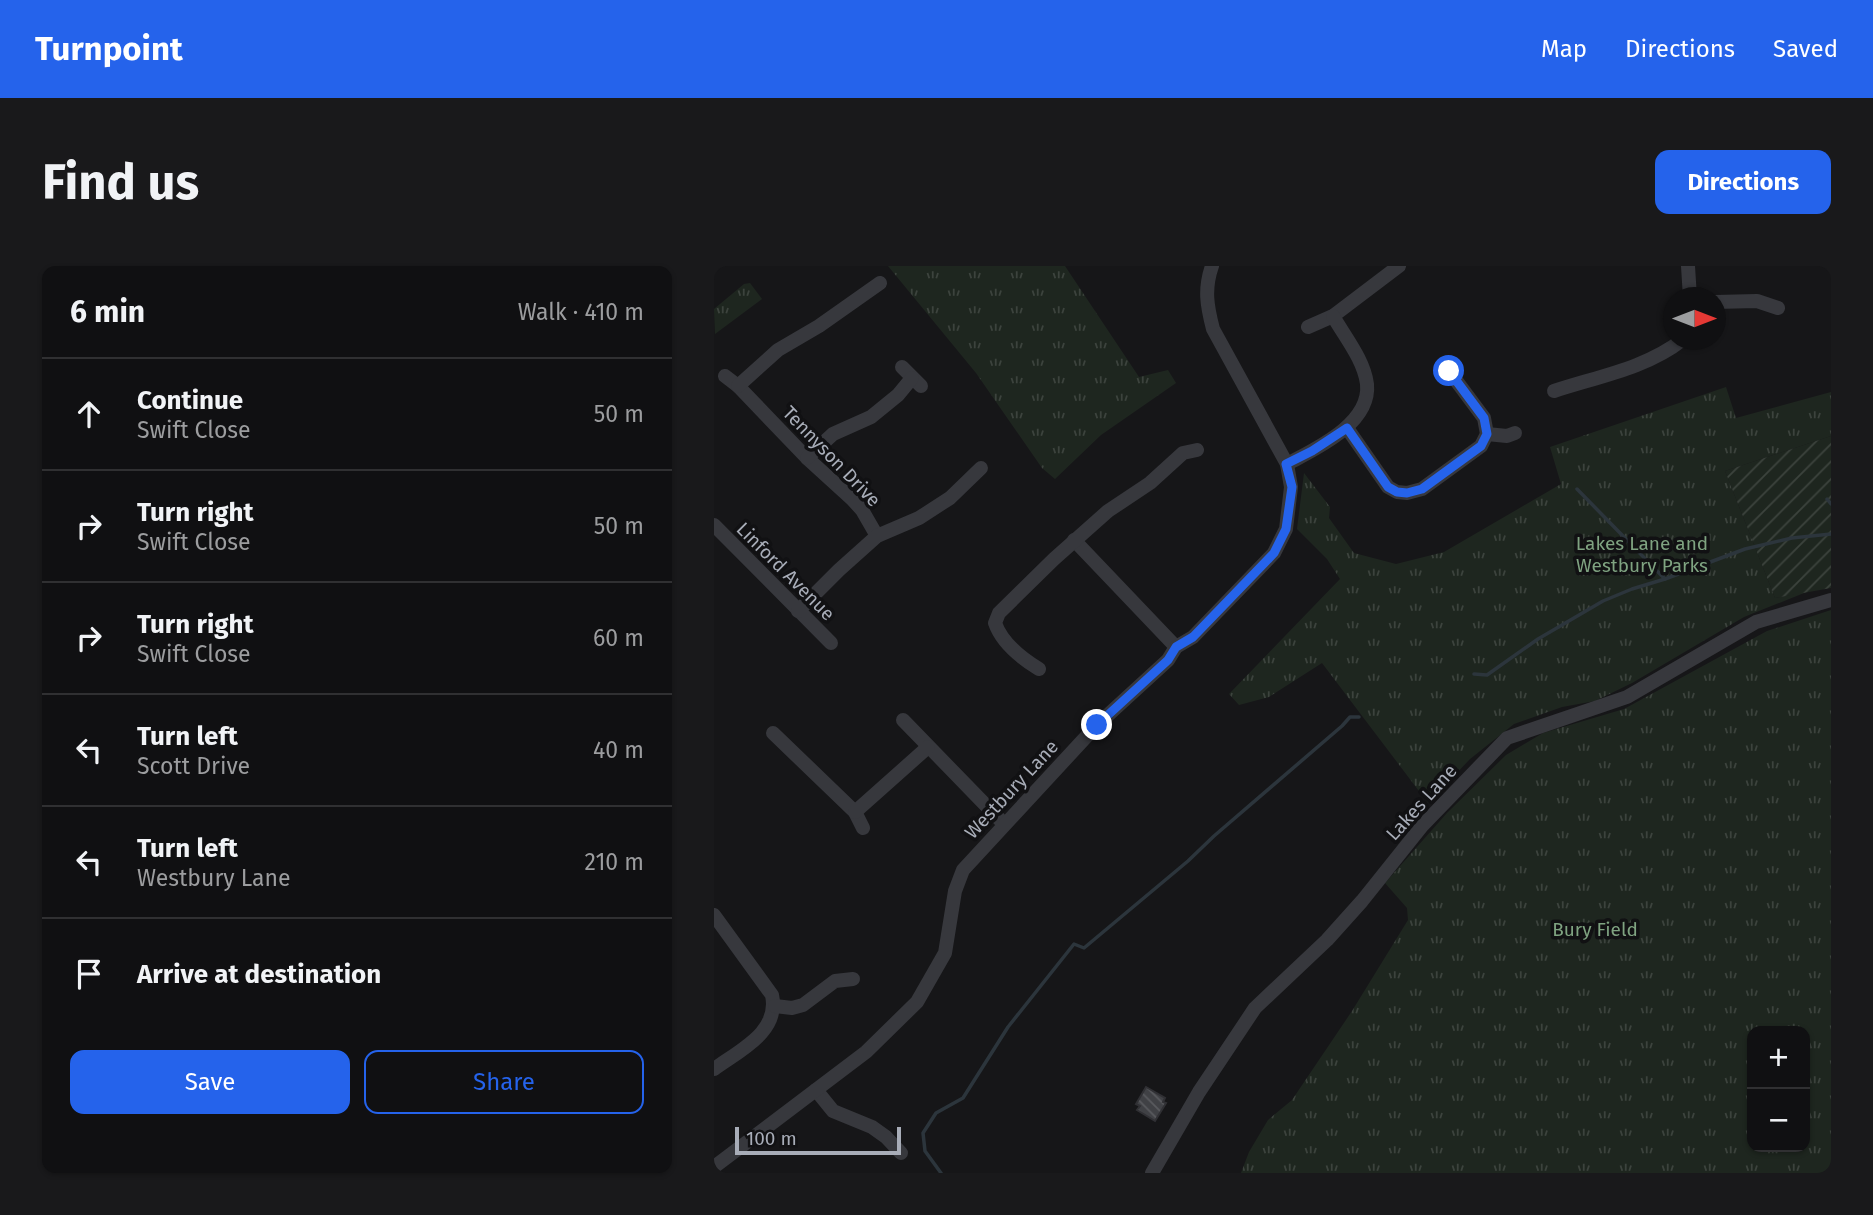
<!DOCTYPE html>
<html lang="en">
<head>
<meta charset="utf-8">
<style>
	:root { --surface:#101012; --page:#19191b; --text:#f1f3f6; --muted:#9c9d9f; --line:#303032; --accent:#2563eb }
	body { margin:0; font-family:"Fira Sans",sans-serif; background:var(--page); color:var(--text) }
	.controls { position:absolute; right:21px; bottom:21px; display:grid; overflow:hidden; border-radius:14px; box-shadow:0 2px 5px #0004 }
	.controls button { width:63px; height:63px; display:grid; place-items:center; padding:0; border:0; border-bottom:2px solid var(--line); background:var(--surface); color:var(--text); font:35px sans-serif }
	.compass { position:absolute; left:949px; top:21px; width:63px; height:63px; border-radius:50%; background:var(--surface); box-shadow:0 2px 5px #0004; rotate:90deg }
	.scale { position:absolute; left:21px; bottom:18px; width:166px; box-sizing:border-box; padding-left:7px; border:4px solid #a8adb8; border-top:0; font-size:19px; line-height:24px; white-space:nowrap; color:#a8adb8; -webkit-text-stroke:5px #111113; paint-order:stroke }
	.stop { position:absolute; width:21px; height:21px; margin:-16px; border:5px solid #2563eb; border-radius:50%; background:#fff }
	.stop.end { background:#2563eb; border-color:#fff; box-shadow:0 2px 7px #0008 }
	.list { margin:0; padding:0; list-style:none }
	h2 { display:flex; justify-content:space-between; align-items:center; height:91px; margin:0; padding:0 28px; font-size:30px }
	h2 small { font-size:23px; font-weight:400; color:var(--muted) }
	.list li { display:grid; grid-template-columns:46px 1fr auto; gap:21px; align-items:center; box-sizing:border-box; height:112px; padding:0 28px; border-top:2px solid var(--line) }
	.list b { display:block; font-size:26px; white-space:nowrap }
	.list p { margin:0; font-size:23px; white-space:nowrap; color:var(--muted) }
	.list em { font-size:23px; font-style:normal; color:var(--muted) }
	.actions { display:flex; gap:14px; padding:21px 28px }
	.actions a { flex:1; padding:16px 0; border:2px solid var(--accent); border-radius:14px; text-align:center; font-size:24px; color:var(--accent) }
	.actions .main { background:var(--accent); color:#fff }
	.icon { flex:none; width:38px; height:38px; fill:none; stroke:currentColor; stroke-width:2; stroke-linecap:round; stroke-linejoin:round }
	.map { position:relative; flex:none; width:1117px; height:907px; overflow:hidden; border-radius:14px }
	header { display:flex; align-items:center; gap:42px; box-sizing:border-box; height:98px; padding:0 35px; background:var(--accent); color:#fff }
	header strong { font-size:33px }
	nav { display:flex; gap:38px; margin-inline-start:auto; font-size:24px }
	.intro { display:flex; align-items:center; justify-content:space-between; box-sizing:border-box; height:168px; padding:0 42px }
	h1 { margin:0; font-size:49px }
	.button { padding:18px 32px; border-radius:14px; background:var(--accent); color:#fff; font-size:24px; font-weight:700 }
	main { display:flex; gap:42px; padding:0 42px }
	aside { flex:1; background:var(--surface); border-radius:14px; box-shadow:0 2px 5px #0004 }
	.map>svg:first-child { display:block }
	.grass { fill:url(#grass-tufts); fill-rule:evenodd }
	.garden { fill:url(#garden-furrows) }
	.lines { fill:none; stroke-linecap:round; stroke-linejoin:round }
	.stream { stroke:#2c353c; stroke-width:3.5 }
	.building { fill:url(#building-back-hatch); stroke:#303034; stroke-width:2 }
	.minor { stroke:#37383d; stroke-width:14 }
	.route { stroke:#2563eb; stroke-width:9 }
	.labels { text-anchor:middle; stroke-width:7; stroke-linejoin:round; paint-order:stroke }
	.street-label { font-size:19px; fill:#a8adb8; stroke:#111113 }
	.park-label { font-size:19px; fill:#7fa381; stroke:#111113 }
</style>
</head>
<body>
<header>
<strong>Turnpoint</strong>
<nav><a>Map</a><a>Directions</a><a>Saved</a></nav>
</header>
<div class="intro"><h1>Find us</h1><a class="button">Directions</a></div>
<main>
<aside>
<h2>6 min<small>Walk · 410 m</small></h2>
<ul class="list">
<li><svg class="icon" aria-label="ahead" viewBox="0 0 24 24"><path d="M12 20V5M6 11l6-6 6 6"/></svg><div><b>Continue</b><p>Swift Close</p></div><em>50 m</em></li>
<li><svg class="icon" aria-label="right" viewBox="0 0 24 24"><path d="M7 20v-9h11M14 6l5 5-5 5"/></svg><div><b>Turn right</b><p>Swift Close</p></div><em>50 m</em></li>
<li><svg class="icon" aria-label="right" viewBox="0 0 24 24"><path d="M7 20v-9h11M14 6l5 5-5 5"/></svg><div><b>Turn right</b><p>Swift Close</p></div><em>60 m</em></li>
<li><svg class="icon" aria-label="left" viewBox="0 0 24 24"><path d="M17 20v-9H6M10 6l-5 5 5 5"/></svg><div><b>Turn left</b><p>Scott Drive</p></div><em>40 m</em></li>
<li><svg class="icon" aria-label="left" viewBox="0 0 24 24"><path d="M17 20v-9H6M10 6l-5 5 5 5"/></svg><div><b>Turn left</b><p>Westbury Lane</p></div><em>210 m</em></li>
<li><svg class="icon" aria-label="arrive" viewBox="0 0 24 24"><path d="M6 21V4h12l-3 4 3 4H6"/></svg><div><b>Arrive at destination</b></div></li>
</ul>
<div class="actions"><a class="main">Save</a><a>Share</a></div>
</aside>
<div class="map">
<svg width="1117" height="907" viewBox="0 0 1117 907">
	<defs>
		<pattern id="grass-tufts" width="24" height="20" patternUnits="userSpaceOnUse" patternTransform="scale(1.75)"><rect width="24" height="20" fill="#1e261f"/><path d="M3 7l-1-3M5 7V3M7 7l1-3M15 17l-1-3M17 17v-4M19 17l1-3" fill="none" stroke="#3c433d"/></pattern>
		<pattern id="garden-furrows" width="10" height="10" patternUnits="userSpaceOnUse" patternTransform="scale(1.75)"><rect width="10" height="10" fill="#1e261f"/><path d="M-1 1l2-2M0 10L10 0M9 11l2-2" fill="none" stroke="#3c433d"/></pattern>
		<pattern id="building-back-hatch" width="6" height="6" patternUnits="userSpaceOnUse" patternTransform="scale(1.75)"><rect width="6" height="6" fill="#404145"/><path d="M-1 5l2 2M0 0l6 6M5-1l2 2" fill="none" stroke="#595a5e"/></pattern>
	</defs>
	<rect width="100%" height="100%" fill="#161618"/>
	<g class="grass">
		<polygon points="174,0 351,0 425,111 454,104 462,117 387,169 341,213 328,202 262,107"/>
		<polygon points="36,17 48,33 1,68 0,43 30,18"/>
		<polygon points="1012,121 1022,152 1117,126 1117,170 1011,205 1061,332 1095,325 1030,351 918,417 881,435 848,441 800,458 756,493 714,537 608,397 555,431 525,439 515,428 626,313 613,293 583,263 590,207 616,241 615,252 640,287 682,298 730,286 847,218 836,181"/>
		<path d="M1117,344V907H527L535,886L554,854L578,834L638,745L694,654L693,642L671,617L733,547L792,489L829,467L910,443L1053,365ZM1038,765H1091V881H1038Z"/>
	</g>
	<polygon class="garden" points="1117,170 1117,322 1061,332 1011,205"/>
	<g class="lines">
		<g class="stream">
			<polyline points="863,223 951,313"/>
			<polyline points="1113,233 1117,238"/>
			<polyline points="760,408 773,409 824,373 889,335 918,323 951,313 1031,283 1078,272 1117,268"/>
			<polyline points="227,907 211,885 209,867 222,847 249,832 294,761 360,678 370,682 474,595 500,570 628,460 636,451 645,451"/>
		</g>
	</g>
	<polygon class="building" points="432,821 451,832 449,836 452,837 441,855 423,844 426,840 422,838"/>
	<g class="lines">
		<g class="minor">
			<polyline points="974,0 976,32"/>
			<polyline points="1001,36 1043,35 1064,42"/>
			<polyline points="594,61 619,50 685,0"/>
			<polyline points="188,101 207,120"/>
			<polyline points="11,110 24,120 93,192 138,233 148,244 163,270"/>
			<polyline points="24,120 64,84 105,60 166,17"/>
			<path d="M840,125C882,111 933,102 968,74"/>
			<polyline points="633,162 674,221 683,226 693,227 708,223 767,180 773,168 770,152 735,105"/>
			<polyline points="773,168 793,170 801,167"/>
			<polyline points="93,192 119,168 157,151 184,129 198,112"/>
			<path d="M573,198C601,183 657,158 653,118C650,94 631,71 619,50"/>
			<polyline points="0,259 117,377"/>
			<polyline points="360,274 462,381"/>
			<polyline points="84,345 125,304 163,270 205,252 236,232 267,202"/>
			<path d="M325,403C307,392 288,377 281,357L285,347L340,293L394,245L436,217L469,187L483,184"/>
			<polyline points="189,454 290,558"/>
			<polyline points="59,467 141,546 149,562"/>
			<polyline points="141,546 214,481"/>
			<path d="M0,649L58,729C66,766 26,784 0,803"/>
			<polyline points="61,740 78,742 89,739 121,715 139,713"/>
			<polyline points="102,824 119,845 158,861 172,871 187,887"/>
			<path d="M0,901L152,786L203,736L231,687L241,625L249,604L383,459L454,394L462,381L479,371L560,287L572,263L577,221L573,198L499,63C493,40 490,23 498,0"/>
			<polyline points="438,907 485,826 541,742 613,674 648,635 708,560 793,472 913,431 1042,356 1117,334"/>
		</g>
	</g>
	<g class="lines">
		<polyline class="route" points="383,459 454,394 462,381 479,371 560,287 572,263 578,221 572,198 598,185 633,162 674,221 683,226 693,227 708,223 767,180 773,168 770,152 735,105"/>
	</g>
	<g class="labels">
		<g class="street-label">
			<text transform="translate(118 190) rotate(46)" y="7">Tennyson Drive</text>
			<text transform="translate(72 305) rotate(45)" y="7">Linford Avenue</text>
			<text transform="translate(297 523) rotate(-47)" y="7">Westbury Lane</text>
			<text transform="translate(707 536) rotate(-48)" y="7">Lakes Lane</text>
		</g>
		<g class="park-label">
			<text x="928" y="284">Lakes Lane and<tspan x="928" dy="22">Westbury Parks</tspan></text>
			<text x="881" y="670">Bury Field</text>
		</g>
	</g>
</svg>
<div class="controls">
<button>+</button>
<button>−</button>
</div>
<svg class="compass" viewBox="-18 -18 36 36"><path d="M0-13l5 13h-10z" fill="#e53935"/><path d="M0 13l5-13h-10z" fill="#9c9d9f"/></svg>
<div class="scale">100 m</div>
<div class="stop" style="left:735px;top:105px"></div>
<div class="stop end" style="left:383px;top:459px"></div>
</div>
</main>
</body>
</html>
